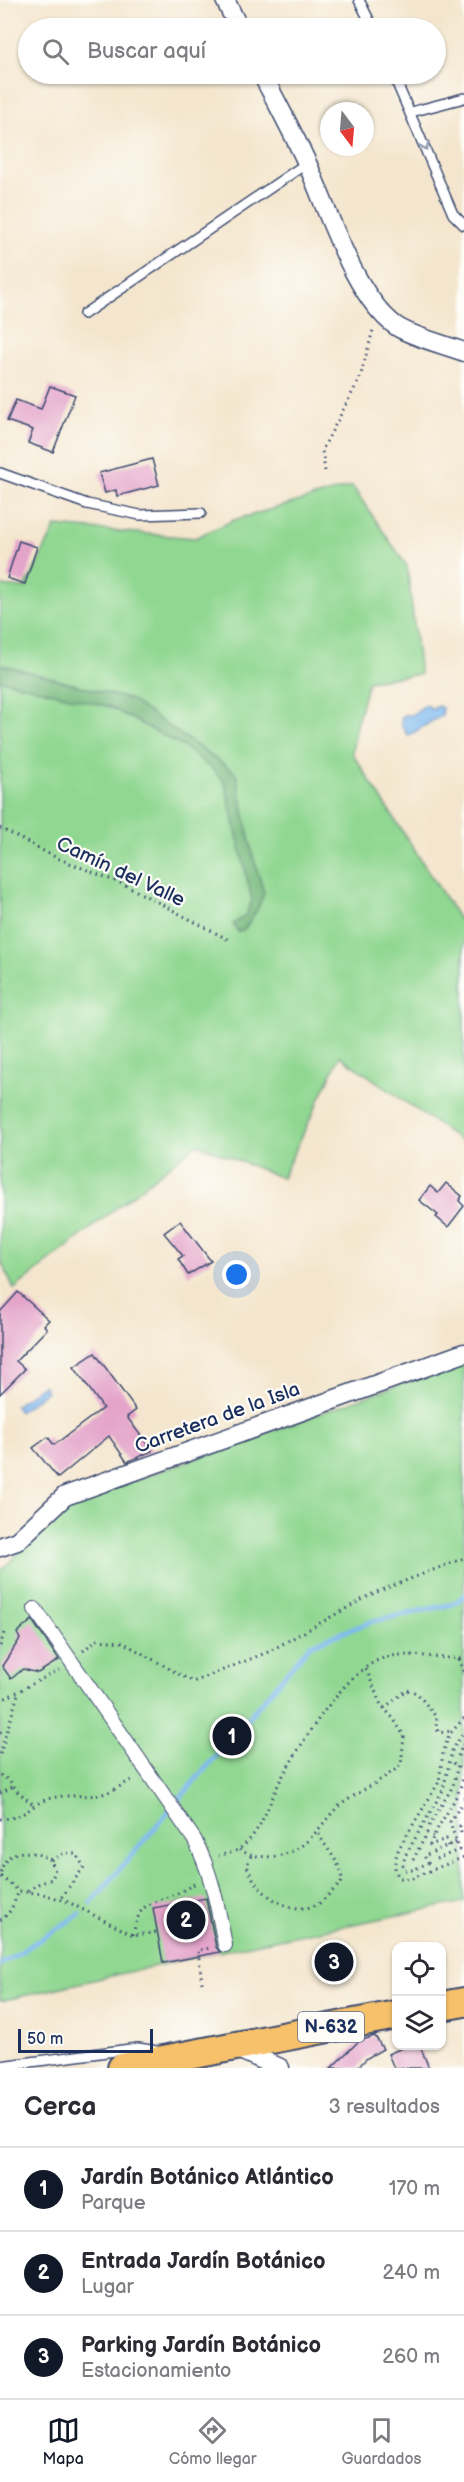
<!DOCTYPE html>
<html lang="es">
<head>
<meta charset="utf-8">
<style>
	:root { --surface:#fff; --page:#f7f7f7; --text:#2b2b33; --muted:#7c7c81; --line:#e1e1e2; --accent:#111827 }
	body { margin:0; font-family:"Balsamiq Sans",sans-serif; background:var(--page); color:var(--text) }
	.controls { position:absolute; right:18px; bottom:18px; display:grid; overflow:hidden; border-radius:12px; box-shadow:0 2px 4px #0004 }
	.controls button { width:54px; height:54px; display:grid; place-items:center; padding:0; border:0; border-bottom:2px solid var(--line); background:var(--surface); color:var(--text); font:30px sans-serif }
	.compass { position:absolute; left:320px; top:102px; width:54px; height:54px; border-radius:50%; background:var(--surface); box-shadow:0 2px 4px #0004; rotate:164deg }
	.scale { position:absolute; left:18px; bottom:15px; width:135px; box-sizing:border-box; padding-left:6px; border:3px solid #1b2f5e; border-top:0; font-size:16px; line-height:21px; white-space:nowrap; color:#1b2f5e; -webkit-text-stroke:4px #fdfcf7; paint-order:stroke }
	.you { position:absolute; left:237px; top:1275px; width:21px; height:21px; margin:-15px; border:4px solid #fff; border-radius:50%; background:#1a73e8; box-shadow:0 0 0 9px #1a73e833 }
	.badge { display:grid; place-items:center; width:39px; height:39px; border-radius:50%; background:var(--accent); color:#fff; font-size:20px; font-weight:700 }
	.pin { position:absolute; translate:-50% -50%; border:3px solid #fff; box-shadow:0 2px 6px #0006 }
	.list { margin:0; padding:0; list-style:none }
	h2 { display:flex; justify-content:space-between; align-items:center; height:78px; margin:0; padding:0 24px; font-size:26px }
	h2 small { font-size:20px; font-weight:400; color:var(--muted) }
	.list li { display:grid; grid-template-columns:39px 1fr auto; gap:18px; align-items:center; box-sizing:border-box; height:84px; padding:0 24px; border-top:2px solid var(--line) }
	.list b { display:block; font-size:22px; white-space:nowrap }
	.list p { margin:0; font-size:20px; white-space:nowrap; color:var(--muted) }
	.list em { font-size:20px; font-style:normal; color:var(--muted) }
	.icon { flex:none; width:33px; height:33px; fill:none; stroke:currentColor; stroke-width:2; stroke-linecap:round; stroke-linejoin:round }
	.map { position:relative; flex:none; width:464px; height:2068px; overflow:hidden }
	.search { position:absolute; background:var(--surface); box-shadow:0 2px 4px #0004; left:18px; right:18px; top:18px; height:66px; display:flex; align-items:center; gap:15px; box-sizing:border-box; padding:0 21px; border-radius:33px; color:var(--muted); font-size:22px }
	.sheet { height:330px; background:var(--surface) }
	nav { display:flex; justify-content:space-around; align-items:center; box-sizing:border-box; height:84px; border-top:2px solid var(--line); background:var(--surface); font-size:16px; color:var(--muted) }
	nav a { display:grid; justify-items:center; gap:3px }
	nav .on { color:var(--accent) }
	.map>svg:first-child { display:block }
	.green { fill:#90d791; stroke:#568378; stroke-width:1.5 }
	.forest { fill:#74b87b; stroke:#48746c; stroke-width:1.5 }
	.water { fill:#7eb9f0; stroke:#4c74a7; stroke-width:1.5 }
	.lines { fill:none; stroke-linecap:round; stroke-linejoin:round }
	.stream { stroke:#7eb9f0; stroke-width:5 }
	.building { fill:#e4a4ca }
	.service-casing { stroke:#3c4a6f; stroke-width:12 }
	.pedestrian-casing { stroke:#3c4a6f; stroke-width:16 }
	.minor-casing { stroke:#3c4a6f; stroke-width:21 }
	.trunk-casing { stroke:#3c4a6f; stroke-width:32 }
	.path { stroke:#3c4a6f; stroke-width:3; stroke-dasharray:1.5 4.5; stroke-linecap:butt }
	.service { stroke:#fff; stroke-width:9 }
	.pedestrian { stroke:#fff; stroke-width:14 }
	.minor { stroke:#fff; stroke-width:18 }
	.trunk { stroke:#f6c16b; stroke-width:28 }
	.oneway { stroke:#8d97ae }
	.labels { text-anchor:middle; stroke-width:4.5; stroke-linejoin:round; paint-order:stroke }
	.shield { fill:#fdfcf7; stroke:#5f6c8c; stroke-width:1.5 }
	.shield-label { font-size:18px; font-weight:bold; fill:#1b2f5e }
	.street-label { font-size:20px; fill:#1b2f5e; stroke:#fdfcf7 }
</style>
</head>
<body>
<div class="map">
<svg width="464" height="2068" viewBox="0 0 464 2068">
	<rect width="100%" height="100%" fill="#fdfcf7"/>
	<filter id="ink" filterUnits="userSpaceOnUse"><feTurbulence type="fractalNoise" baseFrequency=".0167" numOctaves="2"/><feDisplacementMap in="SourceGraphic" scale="12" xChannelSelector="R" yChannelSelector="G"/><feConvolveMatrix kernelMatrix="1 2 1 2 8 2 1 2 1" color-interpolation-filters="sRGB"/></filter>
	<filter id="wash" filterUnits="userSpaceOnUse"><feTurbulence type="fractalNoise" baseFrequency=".008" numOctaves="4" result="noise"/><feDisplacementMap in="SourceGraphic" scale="24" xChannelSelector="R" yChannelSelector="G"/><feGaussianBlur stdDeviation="1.35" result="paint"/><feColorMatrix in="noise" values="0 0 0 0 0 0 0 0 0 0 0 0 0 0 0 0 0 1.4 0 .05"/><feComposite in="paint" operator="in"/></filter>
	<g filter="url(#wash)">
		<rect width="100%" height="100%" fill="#f4e6ce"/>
		<g class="green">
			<polygon points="352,486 407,566 420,674 368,681 356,726 352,753 464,927 464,1143 340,1056 282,1178 197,1144 14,1289 0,1259 0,586 25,588 56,526 195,538 234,520"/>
			<polygon points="464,1361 464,1902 249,1945 0,2001 0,1571 70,1504"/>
		</g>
		<polygon class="forest" points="0,664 131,700 236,773 253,856 264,893 258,908 244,930 238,932 233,924 246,915 252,900 225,783 213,770 184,747 110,707 0,680"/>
		<g class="water">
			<polygon points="427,704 431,710 438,706 442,708 442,715 408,736 402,726 401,720 404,715 411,715"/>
			<polygon points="43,1385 47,1391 19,1412 15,1406"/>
		</g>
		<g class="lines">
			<g class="stream">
				<polyline points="91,1903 310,1645 373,1621 453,1604 464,1596"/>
				<polyline points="0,1965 80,1914"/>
			</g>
		</g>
		<g id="blocks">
			<g class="building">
				<polygon points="50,386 75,395 53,452 28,443 33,430 7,421 16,400 41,409"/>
				<polygon points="152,459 159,485 117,496 116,490 105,493 99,473"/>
				<polygon points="19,541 37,547 25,584 7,578"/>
				<polygon points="446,1183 462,1196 459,1201 464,1206 448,1227 436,1217 438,1215 419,1200 430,1186 438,1193"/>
				<polygon points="180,1221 211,1261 188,1275 178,1259 183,1256 164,1233"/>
				<polygon points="18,1292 49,1320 44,1325 47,1329 16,1361 25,1369 0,1394 0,1312"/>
				<polygon points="95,1353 136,1410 127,1417 152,1451 127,1462 109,1436 58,1478 33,1448 48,1437 54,1445 103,1408 74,1367"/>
				<polygon points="32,1620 59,1660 38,1673 23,1669 11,1679 2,1666 20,1639 17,1633"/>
				<polygon points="206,1898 216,1947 220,1952 163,1963 153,1908"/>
				<polygon points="375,2036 383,2049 367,2058 357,2068 331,2068 359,2041"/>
				<polygon points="407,2046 420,2046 429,2068 394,2068 388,2054"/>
			</g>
		</g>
	</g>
	<g filter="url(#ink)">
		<use href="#blocks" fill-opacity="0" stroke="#3c4a6f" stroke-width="1.5"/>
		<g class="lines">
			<defs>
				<g id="service">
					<polyline points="359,0 373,28"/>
					<polyline points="393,74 453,214 464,225"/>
					<polyline points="411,112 464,98"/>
					<polyline points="84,314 307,163"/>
					<polyline points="0,473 87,504 140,515 201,513"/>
					<polyline points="0,2066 138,2048 157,2051"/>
				</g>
				<path id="pedestrian" d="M35,1609L194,1839C212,1873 218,1908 225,1945"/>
				<g id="minor">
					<polyline points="225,0 239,28"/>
					<path d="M262,74C277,103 293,133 307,163C328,210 354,296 396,326C410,336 446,345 464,352"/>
					<polyline points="0,1547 17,1541 65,1496 464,1353"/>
					<polyline points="234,2047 280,2068"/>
				</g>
				<g id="trunk">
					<polyline points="442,2006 464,2002"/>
					<polyline points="122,2068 396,2015"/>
				</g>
			</defs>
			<use href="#service" class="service-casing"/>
			<use href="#pedestrian" class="pedestrian-casing"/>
			<use href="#minor" class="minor-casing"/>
			<use href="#trunk" class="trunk-casing"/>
			<g class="path">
				<polyline points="325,471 322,450 360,378 373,330"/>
				<polyline points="0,828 57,858 125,885 229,940"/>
				<polyline points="0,1646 4,1633"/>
				<polyline points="83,1651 96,1640 122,1642 193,1682 268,1652 374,1593 464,1558"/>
				<polyline points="459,1659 464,1673"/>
				<polyline points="0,1701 59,1670"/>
				<polyline points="384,1708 407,1690 417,1693 437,1718 436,1727 439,1733 451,1731"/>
				<path d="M464,1718L449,1735L443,1753L439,1782L399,1848C395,1859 392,1869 400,1878L410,1879L464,1857"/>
				<polyline points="0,1732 6,1733"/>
				<polyline points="0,1754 18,1694"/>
				<polyline points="458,1756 464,1743"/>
				<polyline points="0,1775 10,1781 18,1792 35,1806"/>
				<polyline points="0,1793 14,1786"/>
				<polyline points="463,1797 464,1797"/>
				<path d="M0,1819C29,1818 29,1804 51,1798C67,1794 83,1797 98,1795C110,1793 122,1785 133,1779"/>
				<polyline points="429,1826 453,1786 458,1765 450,1762"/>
				<polyline points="461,1833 460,1826 464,1825"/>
				<polyline points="456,1842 424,1856 428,1863 413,1870 405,1870 403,1865 405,1856 443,1790 452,1751 464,1731"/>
				<path d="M448,1846L446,1839L430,1845C439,1820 459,1801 464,1774"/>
				<path d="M239,1850C268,1864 296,1856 317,1831C325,1822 330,1814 339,1806C359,1791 382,1781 401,1765L404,1736L393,1718L381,1705L366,1669"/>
				<path d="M218,1856C224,1854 234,1853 239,1849C261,1834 269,1802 281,1779C301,1744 346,1667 387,1657C413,1651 438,1660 464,1658"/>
				<path d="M251,1856L247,1865C254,1891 288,1917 316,1905C324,1902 331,1890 341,1884C346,1865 323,1848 318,1831"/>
				<polyline points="436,1859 459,1850 450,1822 461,1805 464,1807"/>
				<polyline points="51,1860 65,1853 76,1854 84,1867 60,1899"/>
				<polyline points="413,1860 427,1833 433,1836"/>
				<path d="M28,1891L38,1884L52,1879L55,1871L51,1860C29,1848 4,1847 0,1876L19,1891L43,1894L66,1901L133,1935L158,1932"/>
				<path d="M0,1920C11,1915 14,1902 19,1891"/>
				<path d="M133,1935C140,1904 143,1907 170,1896C179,1893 187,1888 196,1883"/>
				<polyline points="202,1983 198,1950 212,1948"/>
			</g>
			<use href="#service" class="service"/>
			<use href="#pedestrian" class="pedestrian"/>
			<use href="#minor" class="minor"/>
			<use href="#trunk" class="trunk"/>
		</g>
		<defs><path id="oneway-chevron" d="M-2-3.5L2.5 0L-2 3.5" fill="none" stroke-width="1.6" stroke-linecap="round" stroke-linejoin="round" transform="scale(1.5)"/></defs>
		<use class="oneway" href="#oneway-chevron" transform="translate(425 146) rotate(68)"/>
	</g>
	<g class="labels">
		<rect class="shield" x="298" y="2012" width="66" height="30" rx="4.5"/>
		<g class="shield-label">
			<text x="331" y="2033">N-632</text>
		</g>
		<g class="street-label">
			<text transform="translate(121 871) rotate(25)" y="7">Camín del Valle</text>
			<text transform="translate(217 1417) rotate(-20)" y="7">Carretera de la Isla</text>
		</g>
	</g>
</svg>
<div class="controls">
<button><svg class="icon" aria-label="locate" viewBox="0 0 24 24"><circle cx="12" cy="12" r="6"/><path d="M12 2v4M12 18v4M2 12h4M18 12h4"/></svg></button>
<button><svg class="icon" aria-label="layers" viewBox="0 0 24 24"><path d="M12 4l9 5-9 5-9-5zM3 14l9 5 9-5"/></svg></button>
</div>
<svg class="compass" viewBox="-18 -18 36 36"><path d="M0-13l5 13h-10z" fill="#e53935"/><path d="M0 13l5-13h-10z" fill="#7c7c81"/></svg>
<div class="scale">50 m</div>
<div class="you"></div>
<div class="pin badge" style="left:232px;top:1736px">1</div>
<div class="pin badge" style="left:186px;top:1920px">2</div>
<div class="pin badge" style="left:334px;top:1962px">3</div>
<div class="search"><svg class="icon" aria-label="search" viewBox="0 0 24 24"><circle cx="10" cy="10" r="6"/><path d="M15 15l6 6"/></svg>Buscar aquí</div>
</div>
<section class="sheet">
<h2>Cerca<small>3 resultados</small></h2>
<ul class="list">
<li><span class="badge">1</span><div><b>Jardín Botánico Atlántico</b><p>Parque</p></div><em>170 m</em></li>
<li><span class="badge">2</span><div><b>Entrada Jardín Botánico</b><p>Lugar</p></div><em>240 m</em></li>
<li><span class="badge">3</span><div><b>Parking Jardín Botánico</b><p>Estacionamiento</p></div><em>260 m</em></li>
</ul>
</section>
<nav>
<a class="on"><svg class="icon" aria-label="map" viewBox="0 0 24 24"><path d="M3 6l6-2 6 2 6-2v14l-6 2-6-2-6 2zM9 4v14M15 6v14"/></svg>Mapa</a>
<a><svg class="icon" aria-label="directions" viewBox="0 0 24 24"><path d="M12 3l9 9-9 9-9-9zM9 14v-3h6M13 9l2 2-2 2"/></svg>Cómo llegar</a>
<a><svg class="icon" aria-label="saved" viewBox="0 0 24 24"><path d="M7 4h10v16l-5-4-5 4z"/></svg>Guardados</a>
</nav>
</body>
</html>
